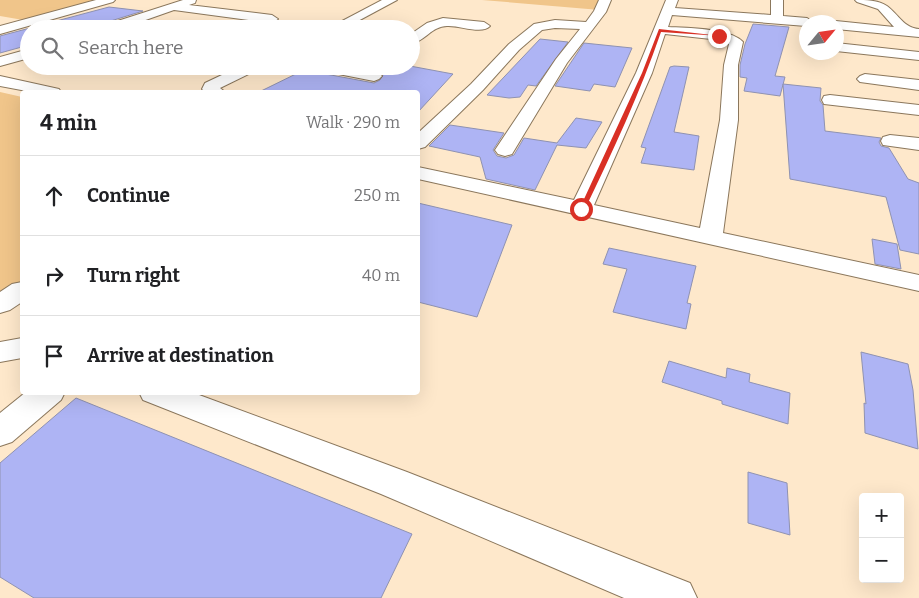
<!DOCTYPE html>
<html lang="en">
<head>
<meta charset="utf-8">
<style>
	:root { --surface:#fff; --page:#f6f6f6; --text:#202124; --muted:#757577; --line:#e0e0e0 }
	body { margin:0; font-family:Bitter,serif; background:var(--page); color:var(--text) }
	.controls { position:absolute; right:15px; bottom:15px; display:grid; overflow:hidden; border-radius:5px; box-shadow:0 5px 20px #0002 }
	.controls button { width:45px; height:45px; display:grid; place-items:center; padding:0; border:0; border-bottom:1px solid var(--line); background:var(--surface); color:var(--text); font:25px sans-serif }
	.compass { position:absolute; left:799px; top:15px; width:45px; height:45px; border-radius:50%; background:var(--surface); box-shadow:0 5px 20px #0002; rotate:61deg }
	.stop { position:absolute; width:15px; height:15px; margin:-11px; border:4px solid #d93025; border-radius:50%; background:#fff }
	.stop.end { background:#d93025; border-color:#fff; box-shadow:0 1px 5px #0008 }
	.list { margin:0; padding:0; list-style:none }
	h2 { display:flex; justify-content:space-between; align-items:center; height:65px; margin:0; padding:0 20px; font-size:21px }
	h2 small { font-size:16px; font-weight:400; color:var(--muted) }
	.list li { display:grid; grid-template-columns:32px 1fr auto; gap:15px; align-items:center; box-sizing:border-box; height:80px; padding:0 20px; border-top:1px solid var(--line) }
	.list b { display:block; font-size:19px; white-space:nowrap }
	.list em { font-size:16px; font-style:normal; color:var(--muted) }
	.icon { flex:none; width:28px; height:28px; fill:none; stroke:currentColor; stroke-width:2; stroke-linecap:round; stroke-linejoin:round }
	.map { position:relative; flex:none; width:919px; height:598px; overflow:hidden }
	.search { position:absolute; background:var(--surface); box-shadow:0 5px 20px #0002; left:20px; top:20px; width:400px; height:55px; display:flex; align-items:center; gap:12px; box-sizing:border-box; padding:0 18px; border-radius:28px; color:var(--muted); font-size:19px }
	.panel { position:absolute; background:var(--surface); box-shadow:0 5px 20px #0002; left:20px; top:90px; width:400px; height:305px; border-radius:5px }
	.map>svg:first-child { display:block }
	.green { fill:#f0c58a }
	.building { fill:#aeb4f4; stroke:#8f92b1 }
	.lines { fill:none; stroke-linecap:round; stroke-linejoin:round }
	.minor-casing { stroke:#8b775c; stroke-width:2 }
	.minor { fill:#fff; fill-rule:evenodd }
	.route { fill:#d93025 }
</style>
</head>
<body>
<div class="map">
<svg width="919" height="598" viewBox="0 0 919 598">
	<rect width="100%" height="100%" fill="#fee8cb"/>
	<g class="green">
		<polygon points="0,0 103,0 29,21 0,16"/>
		<polygon points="482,0 605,0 600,10"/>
		<polygon points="0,92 22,97 22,290 0,305"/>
	</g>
	<g class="building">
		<polygon points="109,7 143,11 101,24 99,29 29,29 29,45 0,53 0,36"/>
		<polygon points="753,24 789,27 775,76 785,77 780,96 744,91 747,78 740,77 740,65 745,44"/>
		<polygon points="540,39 568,42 536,86 528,85 520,97 509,98 487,95"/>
		<polygon points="584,43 632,48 615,87 594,84 590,91 555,86"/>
		<polygon points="410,66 453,74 418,112 418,92 259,92 304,70 374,83 380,80 383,75 379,71 358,67"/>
		<polygon points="674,66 689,67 674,132 699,136 694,170 641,163 646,148 641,147 670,67"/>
		<polygon points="783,84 821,88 820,101 823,105 825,131 881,138 879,142 881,146 889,148 908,179 919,183 919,254 900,250 886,197 790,179"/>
		<polygon points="576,118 602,122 586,148 557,145 535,190 486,179 480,157 429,146 450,125 504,133 493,150 497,156 506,158 514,155 524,138 557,143"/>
		<polygon points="418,203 512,225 477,317 418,302"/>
		<polygon points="872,239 897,244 901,269 875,264"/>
		<polygon points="609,248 696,266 687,303 691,304 686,329 613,312 627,269 603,264"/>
		<polygon points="861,352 908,364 913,390 918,449 865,433 864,403 866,404"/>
		<polygon points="669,361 726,378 727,368 750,374 749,382 790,393 788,424 722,404 722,401 662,382"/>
		<polygon points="76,398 412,534 381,598 34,598 0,577 0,463"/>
		<polygon points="748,472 787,483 790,535 748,523"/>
	</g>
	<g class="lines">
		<defs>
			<g id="minor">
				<polygon points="96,0 115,0 113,2 0,34 0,26"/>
				<polygon points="183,0 196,0 195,3 189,5 272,15 278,19 272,23 174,10 120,29 101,29 102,26"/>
				<polygon points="382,0 397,0 343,29 327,29"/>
				<polygon points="599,0 611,0 606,12 567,63 512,154 505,156 498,154 495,150 556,59 580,29 555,28 542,30 519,50 483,90 425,147 418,149 418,133 471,84 509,44 534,24 555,20 586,22 594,11"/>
				<path d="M666,0H678L675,8L771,15V0H783V16L807,18L813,22H806V26L672,15L668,27C686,28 731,28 743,42L738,65V120L723,233L919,275V291L418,179V167L574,200L636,73ZM665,34L711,39L729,44L724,65L720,120L700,228L594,205L652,73Z"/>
				<path d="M855,0C866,0 878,0 887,6C899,15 904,28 919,29V37L836,29V22H832L836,21L894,27L878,9L857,2Z"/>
				<path d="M443,18L484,22L490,26C482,35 459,25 447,26C432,26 425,41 411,44V34L427,23Z"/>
				<polygon points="836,43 919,52 919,60 836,51"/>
				<polygon points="29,49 29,58 0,66 0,57"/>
				<polygon points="241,66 261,66 259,69 220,88 225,92 205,92 202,89 205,83"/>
				<polygon points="311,66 345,66 379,73 382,76 379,79 374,81 318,70"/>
				<polygon points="865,74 919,80 919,90 860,82 857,79 860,76"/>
				<polygon points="0,76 59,89 61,92 32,92 0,86"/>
				<polygon points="830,95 919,105 919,115 824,104 822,100 824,96"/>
				<polygon points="890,135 919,138 919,150 883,145 881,141 883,137"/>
				<polygon points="22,282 22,302 10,310 0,313 0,292 12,284"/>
				<polygon points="22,338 22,358 0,362 0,342"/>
				<polygon points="26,392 65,392 61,400 12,442 0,446 0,413"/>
				<polygon points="139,392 191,392 407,472 690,583 697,598 624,598 381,494 143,400"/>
			</g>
		</defs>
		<use href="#minor" class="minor-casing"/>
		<use href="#minor" class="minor"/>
	</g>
	<path class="route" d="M659,29L721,36L661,32C640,93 613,151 585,209L579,210L642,73Z"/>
</svg>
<div class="controls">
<button>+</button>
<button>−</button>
</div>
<svg class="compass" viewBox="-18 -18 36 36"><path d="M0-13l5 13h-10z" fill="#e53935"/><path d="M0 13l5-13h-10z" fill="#757577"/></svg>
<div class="stop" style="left:581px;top:209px"></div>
<div class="stop end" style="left:719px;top:36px"></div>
<div class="search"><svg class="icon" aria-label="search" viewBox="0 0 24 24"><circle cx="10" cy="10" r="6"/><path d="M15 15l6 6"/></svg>Search here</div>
<section class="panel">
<h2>4 min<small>Walk · 290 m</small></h2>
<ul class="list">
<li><svg class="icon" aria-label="ahead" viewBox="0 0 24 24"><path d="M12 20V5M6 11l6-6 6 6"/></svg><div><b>Continue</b></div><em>250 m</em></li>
<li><svg class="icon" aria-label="right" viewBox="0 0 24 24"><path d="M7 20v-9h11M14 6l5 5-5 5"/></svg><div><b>Turn right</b></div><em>40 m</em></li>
<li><svg class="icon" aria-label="arrive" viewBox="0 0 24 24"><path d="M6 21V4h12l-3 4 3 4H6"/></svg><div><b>Arrive at destination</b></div></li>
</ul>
</section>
</div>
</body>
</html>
